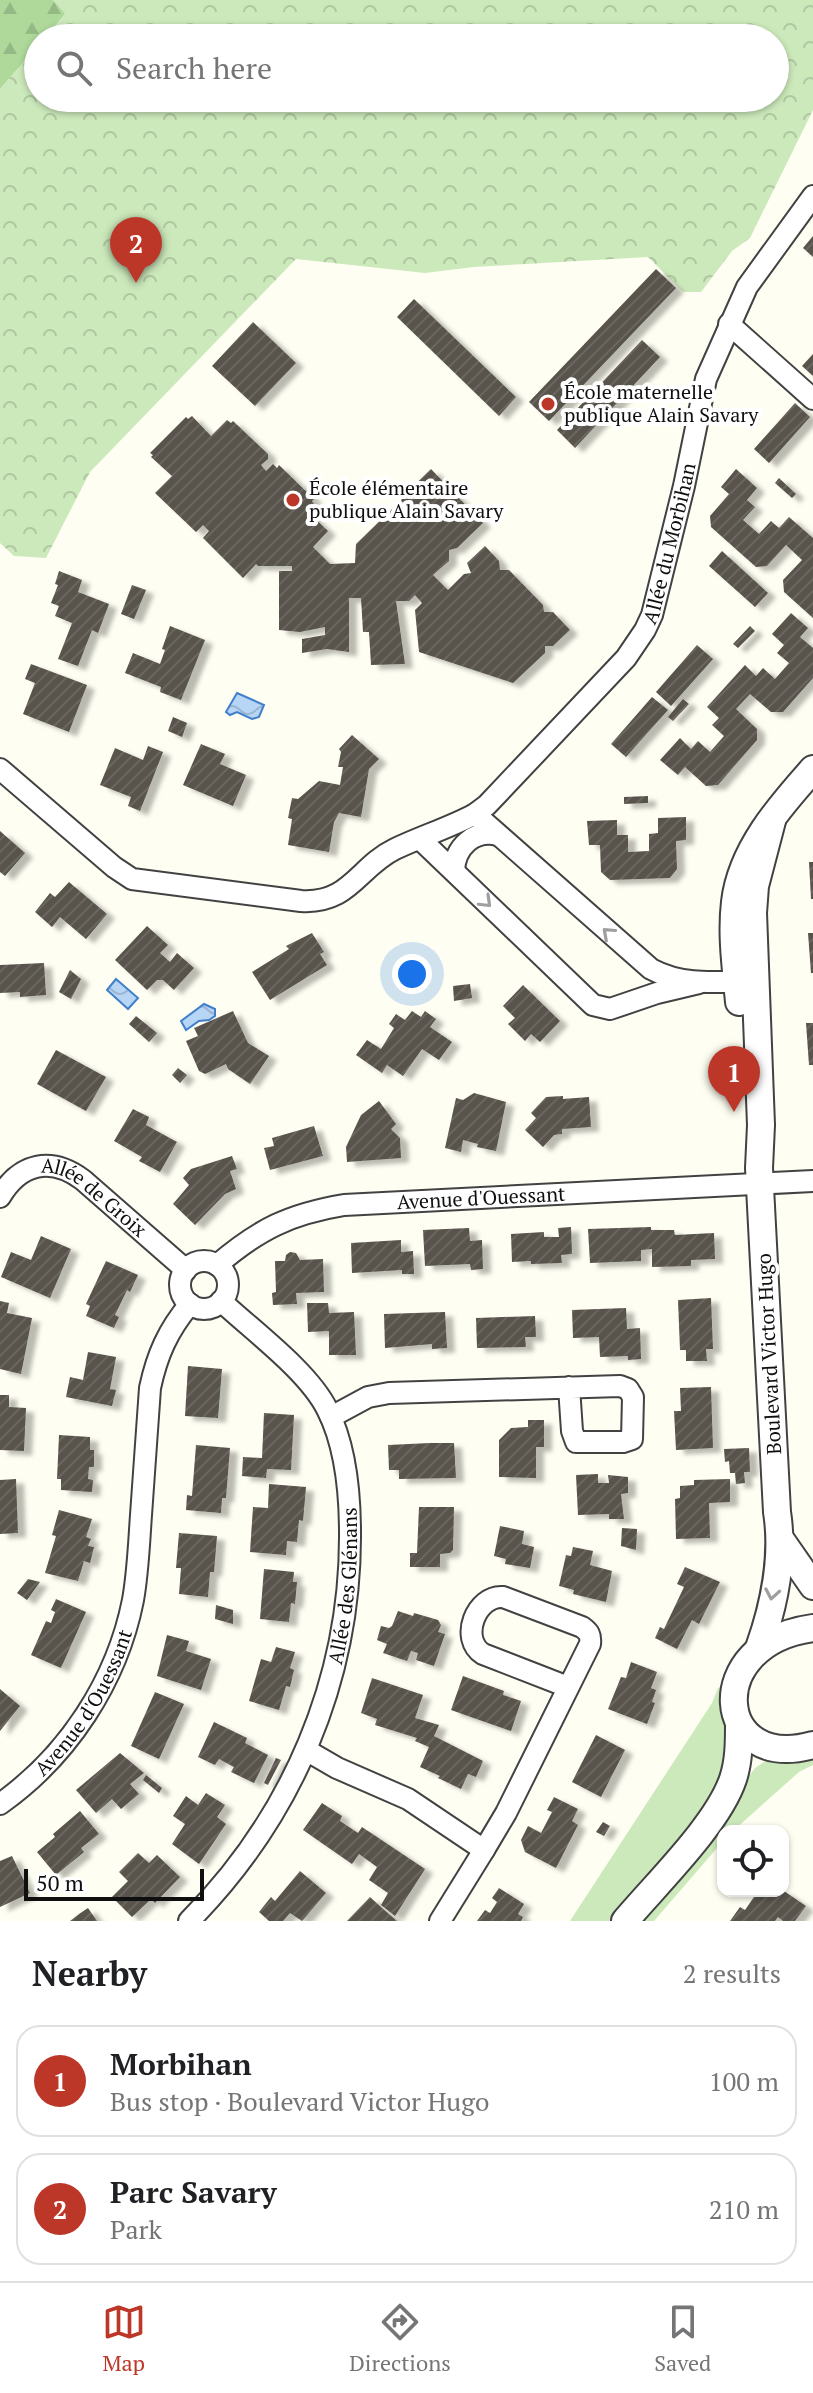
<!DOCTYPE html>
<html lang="en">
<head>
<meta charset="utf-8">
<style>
	:root { --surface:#fff; --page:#f6f6f6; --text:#202124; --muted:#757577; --line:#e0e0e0; --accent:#bd3729 }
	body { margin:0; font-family:"PT Serif",serif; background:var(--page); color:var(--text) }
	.controls { position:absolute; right:24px; bottom:24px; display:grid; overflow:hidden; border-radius:16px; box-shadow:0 2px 6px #0004 }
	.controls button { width:72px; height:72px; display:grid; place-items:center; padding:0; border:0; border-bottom:2px solid var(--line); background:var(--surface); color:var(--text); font:40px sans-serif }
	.scale { position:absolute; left:24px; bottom:20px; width:180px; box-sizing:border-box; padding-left:8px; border:4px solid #0f0f0f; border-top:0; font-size:22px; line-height:28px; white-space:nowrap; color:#0f0f0f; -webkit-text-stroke:6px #fff; paint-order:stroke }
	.you { position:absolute; left:412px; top:974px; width:28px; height:28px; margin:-20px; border:6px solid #fff; border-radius:50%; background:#1a73e8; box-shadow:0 0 0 12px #1a73e833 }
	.badge { display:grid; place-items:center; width:52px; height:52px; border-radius:50%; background:var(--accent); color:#fff; font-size:26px; font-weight:700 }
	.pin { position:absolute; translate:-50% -66px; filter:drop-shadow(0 2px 4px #0008) }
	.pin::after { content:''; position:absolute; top:42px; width:28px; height:24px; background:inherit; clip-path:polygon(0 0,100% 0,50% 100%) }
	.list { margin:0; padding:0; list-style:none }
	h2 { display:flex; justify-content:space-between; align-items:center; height:104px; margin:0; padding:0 32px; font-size:34px }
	h2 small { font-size:26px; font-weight:400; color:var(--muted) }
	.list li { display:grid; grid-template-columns:52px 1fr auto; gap:24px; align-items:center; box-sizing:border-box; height:112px; margin:0 16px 16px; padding:0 16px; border:2px solid var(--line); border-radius:24px }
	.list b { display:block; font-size:30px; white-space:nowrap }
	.list p { margin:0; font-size:26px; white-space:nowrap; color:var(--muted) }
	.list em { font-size:26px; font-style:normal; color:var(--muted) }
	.icon { flex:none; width:44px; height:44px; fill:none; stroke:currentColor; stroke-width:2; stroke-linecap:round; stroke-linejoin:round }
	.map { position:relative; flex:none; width:813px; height:1921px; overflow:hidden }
	.search { position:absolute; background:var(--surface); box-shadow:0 2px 6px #0004; left:24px; right:24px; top:24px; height:88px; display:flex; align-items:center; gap:20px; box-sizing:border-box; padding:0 28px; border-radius:44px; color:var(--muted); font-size:30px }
	.sheet { height:360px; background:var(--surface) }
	nav { display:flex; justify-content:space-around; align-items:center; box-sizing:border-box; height:112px; border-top:2px solid var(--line); background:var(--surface); font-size:22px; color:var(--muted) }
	nav a { display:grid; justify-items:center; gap:4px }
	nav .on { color:var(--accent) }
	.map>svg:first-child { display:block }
	.grass { fill:#cce9bb }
	.forest { fill:url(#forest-firs) }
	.park { fill:url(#park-crowns) }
	.water { fill:url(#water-waves); stroke:#407fcb; stroke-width:2 }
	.building { fill:url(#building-hatch); filter:url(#shadow) }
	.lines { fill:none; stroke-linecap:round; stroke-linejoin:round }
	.minor-casing { stroke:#424242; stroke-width:24 }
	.tertiary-casing { stroke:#424242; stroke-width:30 }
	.minor { stroke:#fff; stroke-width:20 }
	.tertiary { stroke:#fff; stroke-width:26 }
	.oneway { stroke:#9f9f9f }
	.poi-dot { fill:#bd3729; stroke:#fff; stroke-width:3 }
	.labels { text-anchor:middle; stroke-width:8; stroke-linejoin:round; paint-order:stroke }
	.poi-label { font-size:20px; fill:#0f0f0f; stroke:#fff; text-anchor:start }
	.street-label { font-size:20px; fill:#0f0f0f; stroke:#fff }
</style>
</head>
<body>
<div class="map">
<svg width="813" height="1921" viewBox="0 0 813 1921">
	<defs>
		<pattern id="forest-firs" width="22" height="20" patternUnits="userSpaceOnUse" patternTransform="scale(2)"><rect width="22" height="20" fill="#aed99b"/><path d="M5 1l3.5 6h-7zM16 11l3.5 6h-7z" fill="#94b984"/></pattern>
		<pattern id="park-crowns" width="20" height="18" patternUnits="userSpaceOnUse" patternTransform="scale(2)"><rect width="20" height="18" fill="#cce9bb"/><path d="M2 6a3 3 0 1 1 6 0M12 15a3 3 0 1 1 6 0" fill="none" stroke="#aec7a0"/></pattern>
		<pattern id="water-waves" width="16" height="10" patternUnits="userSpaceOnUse" patternTransform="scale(2)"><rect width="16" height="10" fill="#b7d5f5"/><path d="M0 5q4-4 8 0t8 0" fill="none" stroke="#9cb6d1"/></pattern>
		<pattern id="building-hatch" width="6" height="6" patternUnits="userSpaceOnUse" patternTransform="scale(2)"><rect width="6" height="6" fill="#58524c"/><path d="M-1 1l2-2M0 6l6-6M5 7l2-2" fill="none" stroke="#6b6661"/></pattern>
		<filter id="shadow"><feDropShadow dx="8" dy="4.5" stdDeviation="2" flood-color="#0004"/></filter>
	</defs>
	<rect width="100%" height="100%" fill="#fffef2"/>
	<g class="grass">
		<path d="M723,1686C722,1706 732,1726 731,1746C728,1799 644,1881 610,1921H570L712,1703L718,1688Z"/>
		<polygon points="813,1754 813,1765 799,1772 733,1831 723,1831 723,1841 654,1921 640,1921 755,1768 767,1760"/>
	</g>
	<polygon class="forest" points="0,0 53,0 66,13 45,38 38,38 38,46 0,89"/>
	<polygon class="park" points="53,0 813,0 813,110 750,238 732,251 701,292 683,292 648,257 474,267 425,273 296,259 90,472 46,558 14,556 0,543 0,89 38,46 38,98 775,98 775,38 45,38 65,14"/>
	<g class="water">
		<polygon points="237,693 264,705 259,717 252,719 237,712 230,715 226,712"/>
		<polygon points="116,979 138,998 128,1009 107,990"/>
		<polygon points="204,1004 215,1009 215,1016 209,1020 199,1021 186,1030 181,1021"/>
	</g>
	<g class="building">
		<polygon points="813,236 813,257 803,248"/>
		<polygon points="656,269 676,288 549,421 529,402"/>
		<polygon points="414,299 516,397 499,416 397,317"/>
		<polygon points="253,322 296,363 255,406 212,366"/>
		<polygon points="642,340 660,357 575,448 557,430"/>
		<polygon points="813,354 813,376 802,366"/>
		<polygon points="795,403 810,417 769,463 754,449"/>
		<polygon points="192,416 211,436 227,420 231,423 233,421 268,454 268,459 261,465 266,471 273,464 277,468 279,465 314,499 312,501 314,504 307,511 328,531 313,547 330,564 355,563 356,544 393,508 400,506 402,497 431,469 483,523 457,548 449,550 449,561 433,575 448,590 464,574 471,573 467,563 485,546 499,561 500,570 509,570 543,605 544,612 553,612 570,630 553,646 545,646 545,653 513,683 419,652 415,610 422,603 415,595 409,601 396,601 405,664 371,665 369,632 363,632 361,598 349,598 349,652 327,649 302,653 302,639 325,635 325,627 300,632 279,630 279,571 292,571 292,566 258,566 256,564 243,578 203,538 209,531 203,525 196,532 155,493 172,476 151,457 153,455 150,453 186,417 188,419"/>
		<polygon points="736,469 757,488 747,500 755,507 743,520 759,534 771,521 779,528 789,517 813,538 813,618 784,592 783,580 802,560 786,545 767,566 756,567 711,527 710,516 729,494 721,487"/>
		<polygon points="779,478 796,494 792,498 775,483"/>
		<polygon points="722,551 768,593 755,607 709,566"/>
		<polygon points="59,571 82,580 78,592 109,604 98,633 92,630 78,666 58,659 72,623 55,616 59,606 51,603 58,585 55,584"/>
		<polygon points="132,585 146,590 134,619 121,614"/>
		<polygon points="791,613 808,628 800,637 813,648 813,678 783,712 771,712 750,694 736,709 757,729 757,740 718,785 706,786 685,767 678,775 660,760 680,738 691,749 698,741 710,752 724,736 712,725 719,718 707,707 745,665 756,676 763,668 775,679 789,663 777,653 784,645 772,634"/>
		<polygon points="170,626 205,640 181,700 160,692 161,687 125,673 133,653 160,664 165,650 162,649"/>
		<polygon points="750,626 755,631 738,648 733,644"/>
		<polygon points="697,645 713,659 671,706 656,692"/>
		<polygon points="31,664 87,685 69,732 23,714 35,683 25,679"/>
		<polygon points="652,697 668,710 626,757 611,744"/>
		<polygon points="683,699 689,704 673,721 668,717"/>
		<polygon points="173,717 187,723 182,737 168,731"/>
		<polygon points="352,735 379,759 369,769 361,817 339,813 334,822 329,852 288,845 292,819 288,818 292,798 298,799 319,781 340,785 343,767 338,767 341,752 339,749"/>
		<polygon points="201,744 225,754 220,764 246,775 233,806 183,785"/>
		<polygon points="148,746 163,752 140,811 128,806 131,797 100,785 115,748 143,760"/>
		<polygon points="648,796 648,803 624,804 624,797"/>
		<polygon points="686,817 686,840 676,841 677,869 670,878 610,880 601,872 600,845 589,845 587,821 617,820 617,835 628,835 628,852 649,851 649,834 658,833 658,818"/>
		<polygon points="0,831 25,853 5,876 0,872"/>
		<polygon points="809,862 813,862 813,899 811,899"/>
		<polygon points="69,882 107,914 86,939 60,917 52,927 35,912 50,893 55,897"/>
		<polygon points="147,926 168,945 160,953 170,962 177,953 194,968 174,990 163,980 157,980 147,990 115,960"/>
		<polygon points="312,933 324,952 320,954 327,965 270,1000 252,972 289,949 286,946"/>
		<polygon points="808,933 813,933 813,973 811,973"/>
		<polygon points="44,963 46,995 20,997 20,992 0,993 0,965"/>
		<polygon points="70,970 81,979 71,999 59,992"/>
		<polygon points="470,984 472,998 454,1001 453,986"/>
		<polygon points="523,985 560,1021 540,1042 531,1034 525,1041 508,1024 515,1018 503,1006"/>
		<polygon points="233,1011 248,1043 269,1056 250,1084 228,1069 226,1064 205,1074 199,1071 186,1041 198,1036 194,1028"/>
		<polygon points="412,1011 421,1017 425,1011 436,1019 430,1027 452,1042 439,1060 422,1049 403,1076 387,1065 382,1073 356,1055 367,1040 381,1049 394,1028 389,1024 396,1014 405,1020"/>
		<polygon points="136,1016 157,1033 149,1042 129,1024"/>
		<polygon points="806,1023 813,1023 813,1065 809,1065"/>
		<polygon points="56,1050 106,1077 86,1111 37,1084"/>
		<polygon points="178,1068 187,1075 180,1083 172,1075"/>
		<polygon points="474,1093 506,1102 496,1151 477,1147 478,1144 463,1140 461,1152 445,1148 456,1098 463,1100"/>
		<polygon points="563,1096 563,1099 589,1097 591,1127 562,1129 562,1134 554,1135 543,1147 525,1130 536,1118 531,1113 546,1097"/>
		<polygon points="379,1101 396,1124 391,1129 400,1138 401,1158 347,1162 346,1147 361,1115"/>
		<polygon points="133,1109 149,1117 146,1125 177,1142 160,1172 139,1161 142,1157 114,1141"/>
		<polygon points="314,1126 323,1156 270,1170 264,1148 274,1146 272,1138"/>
		<polygon points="232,1156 237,1169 230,1171 236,1189 225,1194 195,1225 173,1204 189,1185 183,1178 191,1169"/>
		<polygon points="571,1227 572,1254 561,1255 562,1263 531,1264 531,1261 512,1262 511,1234 544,1232 544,1237 559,1237 558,1228"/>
		<polygon points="651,1227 651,1230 674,1230 675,1235 714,1233 715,1259 691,1260 691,1266 652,1267 652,1249 641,1250 641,1261 590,1263 588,1229"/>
		<polygon points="469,1228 470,1241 482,1240 483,1269 471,1270 470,1264 425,1266 423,1230"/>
		<polygon points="41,1236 71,1249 50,1298 1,1277 11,1252 31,1260"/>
		<polygon points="401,1240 401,1252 413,1251 414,1274 402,1274 402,1270 352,1273 351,1243"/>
		<polygon points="290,1252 296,1253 300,1260 323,1259 324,1292 296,1293 297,1304 273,1305 272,1293 276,1292 275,1261 285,1261 286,1255"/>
		<polygon points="106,1261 138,1275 130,1292 127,1290 115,1315 119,1317 114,1328 86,1316 90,1306 86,1304"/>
		<polygon points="711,1298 713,1349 706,1349 707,1361 686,1361 686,1350 680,1350 678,1300"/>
		<polygon points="0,1301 9,1303 7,1313 32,1318 21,1374 0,1369"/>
		<polygon points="307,1303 328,1303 329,1313 354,1312 356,1355 329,1355 329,1331 308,1332"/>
		<polygon points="626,1308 627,1329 640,1328 641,1359 628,1360 628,1356 600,1357 599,1337 573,1338 572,1310"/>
		<polygon points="445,1312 447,1348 432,1349 432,1344 385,1348 384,1314"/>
		<polygon points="535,1316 536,1337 525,1337 526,1347 477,1348 476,1318"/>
		<polygon points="88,1352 116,1357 110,1389 116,1390 112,1406 66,1397 70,1377 83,1380"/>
		<polygon points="188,1366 222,1369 218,1418 185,1416"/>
		<polygon points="711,1387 713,1448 676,1450 674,1411 681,1411 680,1388"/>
		<polygon points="0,1395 9,1395 9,1407 26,1408 24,1451 0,1450"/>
		<polygon points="264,1413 294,1415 291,1470 267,1469 266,1478 242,1476 243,1457 262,1458"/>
		<polygon points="528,1420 544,1420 544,1447 536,1447 536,1478 499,1477 499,1440 511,1428 528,1427"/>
		<polygon points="59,1435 90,1437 90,1450 94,1450 94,1467 89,1467 88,1479 93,1480 92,1492 61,1490 61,1479 57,1479"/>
		<polygon points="430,1443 454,1443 456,1478 399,1479 399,1470 389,1470 388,1445"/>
		<polygon points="196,1445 230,1448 226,1498 222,1498 221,1513 186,1510 187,1495 192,1496"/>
		<polygon points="749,1448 750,1472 744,1472 745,1483 736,1484 735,1473 730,1473 729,1461 725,1462 724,1449"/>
		<polygon points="598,1474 598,1483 609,1483 608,1475 628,1477 628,1493 621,1494 624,1519 609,1519 609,1514 578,1515 576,1475"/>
		<polygon points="16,1479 18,1533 0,1534 0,1480"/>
		<polygon points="730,1479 730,1502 709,1503 710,1538 676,1539 675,1499 680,1498 680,1486 694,1485 694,1480"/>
		<polygon points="269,1484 306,1487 303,1521 299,1520 297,1542 287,1541 286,1555 250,1552 253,1507 268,1508"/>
		<polygon points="419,1507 454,1507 453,1550 450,1553 440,1554 440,1567 410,1567 410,1553 417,1553"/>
		<polygon points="59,1510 92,1519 86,1537 91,1539 88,1546 94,1547 90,1563 84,1561 78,1581 45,1573 56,1536 52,1535"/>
		<polygon points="500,1526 524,1531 522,1544 534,1547 530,1568 505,1564 506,1559 494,1556"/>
		<polygon points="622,1528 637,1529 636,1550 621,1546"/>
		<polygon points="179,1533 217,1536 214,1572 210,1572 208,1597 179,1594 181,1568 176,1568"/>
		<polygon points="573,1547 593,1551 590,1565 612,1571 606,1602 573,1594 574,1590 559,1586 566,1555 571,1556"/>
		<polygon points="685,1567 720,1582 699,1624 692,1620 677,1649 655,1638 660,1627 664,1629 684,1587 677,1584"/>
		<polygon points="264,1569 294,1572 293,1582 297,1582 295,1604 291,1603 289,1622 260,1619"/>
		<polygon points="28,1579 40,1582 27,1600 17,1593"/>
		<polygon points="56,1599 86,1612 61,1668 31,1655 46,1621 51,1623 55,1612 51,1610"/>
		<polygon points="216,1605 233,1610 233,1624 215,1619"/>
		<polygon points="398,1611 413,1616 414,1613 438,1620 441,1625 438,1632 445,1634 434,1666 416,1660 418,1653 411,1651 407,1661 383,1653 387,1644 377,1640 381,1626 389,1628 392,1626"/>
		<polygon points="167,1635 189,1641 186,1651 211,1659 201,1690 157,1676"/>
		<polygon points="276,1647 295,1652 290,1668 294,1670 290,1687 286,1686 279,1710 249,1701 261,1659 271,1662"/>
		<polygon points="631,1662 657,1672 651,1688 656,1690 652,1702 655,1703 647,1724 608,1709 621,1677 626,1678"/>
		<polygon points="463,1676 504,1691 503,1695 521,1701 511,1731 451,1710"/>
		<polygon points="372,1678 423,1695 415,1718 439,1725 434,1736 483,1761 476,1777 468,1774 461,1789 438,1778 440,1776 420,1767 429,1747 415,1741 417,1738 375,1725 377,1719 361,1713"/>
		<polygon points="0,1689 20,1706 0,1731"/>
		<polygon points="155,1692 184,1704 159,1759 131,1746"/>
		<polygon points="214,1722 247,1738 245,1743 268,1755 254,1783 231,1772 234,1767 219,1759 215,1765 198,1757"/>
		<polygon points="596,1735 625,1750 601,1797 572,1782"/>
		<polygon points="120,1753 144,1773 130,1784 139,1794 121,1809 112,1799 96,1813 76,1790"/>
		<polygon points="276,1758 281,1760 268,1785 264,1783"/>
		<polygon points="146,1775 162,1788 159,1793 143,1780"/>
		<polygon points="206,1793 225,1805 217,1817 226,1824 199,1864 172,1844 185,1824 173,1816 186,1796 198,1805"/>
		<polygon points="554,1797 578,1809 572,1821 578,1825 556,1868 525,1852 521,1840 528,1826 541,1833 552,1812 547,1810"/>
		<polygon points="322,1803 342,1816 340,1821 358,1833 362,1827 425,1869 395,1916 381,1905 388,1893 369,1880 377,1867 359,1854 352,1864 303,1830"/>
		<polygon points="80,1811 99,1834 81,1848 84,1852 56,1875 37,1852 55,1837 53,1834"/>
		<polygon points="603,1822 610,1826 604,1836 596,1832"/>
		<polygon points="138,1853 149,1863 157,1855 180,1877 155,1903 151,1899 132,1917 112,1897 128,1881 119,1872"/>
		<polygon points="12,1856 30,1893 0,1907 0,1861"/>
		<polygon points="300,1871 326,1893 302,1921 290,1913 283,1921 269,1921 259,1912 271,1897 275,1901"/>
		<polygon points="499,1888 524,1904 518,1914 523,1917 521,1921 477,1921 485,1910 490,1913 497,1902 492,1898"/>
		<polygon points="758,1891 784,1891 806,1906 795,1921 783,1921 778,1917 775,1921 730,1921 740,1907 745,1910"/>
		<polygon points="370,1897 382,1908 397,1921 347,1921"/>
		<polygon points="88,1908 97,1921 70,1921 79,1914"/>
	</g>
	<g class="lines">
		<defs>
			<g id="minor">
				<polyline points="729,324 813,399"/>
				<path id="s1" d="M0,769L114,867L132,879L301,901C350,904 358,867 395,849C422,836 449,828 475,814L487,805L626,658L645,630L652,615L684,486L706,379L747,287L813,196"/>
				<path d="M475,814L651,969C683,986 715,982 750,981"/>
				<polyline points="421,840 593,1005 610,1009 657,993 699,983"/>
				<path d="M454,871C455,847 474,829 498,835"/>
				<path id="s2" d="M0,1197C20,1163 51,1156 83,1180L186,1270"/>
				<circle cx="204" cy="1285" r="24"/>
				<path id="s3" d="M217,1265C259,1229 290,1214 344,1205L813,1181"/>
				<polyline points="331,1417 368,1397 389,1393 620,1386 628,1389 633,1397 632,1439 623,1442 576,1442 572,1431 569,1387"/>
				<path d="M306,1750L337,1768L408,1799L484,1850L506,1813L590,1644C591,1635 589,1632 582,1627L503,1597C476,1595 459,1639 483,1654L568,1687"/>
				<path id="s4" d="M0,1804C68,1756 117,1681 133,1600C138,1572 139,1543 141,1515C144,1473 147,1430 150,1388C157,1355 168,1330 190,1304"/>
				<path id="s5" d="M189,1921C292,1817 351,1680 350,1533C350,1492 346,1446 327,1409C308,1371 253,1331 221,1301"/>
				<polyline points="440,1921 484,1850"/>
			</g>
			<g id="tertiary">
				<path d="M739,1002C736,969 731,935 735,902C741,850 780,806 813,769"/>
				<polyline points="781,1540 813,1586"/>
				<path d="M813,1628C701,1643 714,1773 813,1745"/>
				<path d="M759,1648C774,1606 784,1556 777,1512L759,1168L761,1125L753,913L755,886L772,821"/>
				<path d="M625,1921C657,1883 718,1824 733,1779C739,1761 739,1742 739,1724"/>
			</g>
		</defs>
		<use href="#minor" class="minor-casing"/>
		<use href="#tertiary" class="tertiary-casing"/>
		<use href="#minor" class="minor"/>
		<use href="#tertiary" class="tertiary"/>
	</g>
	<defs><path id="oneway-chevron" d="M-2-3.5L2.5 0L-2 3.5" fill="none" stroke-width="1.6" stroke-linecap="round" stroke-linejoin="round" transform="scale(2)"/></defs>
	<g class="oneway">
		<use href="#oneway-chevron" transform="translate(486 902) rotate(44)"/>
		<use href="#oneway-chevron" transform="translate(608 933) rotate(-138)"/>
		<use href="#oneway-chevron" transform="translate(772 1594) rotate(100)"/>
	</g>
	<g class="poi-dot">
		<circle cx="548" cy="404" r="8"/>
		<circle cx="293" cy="500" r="8"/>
	</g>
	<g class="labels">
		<g class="poi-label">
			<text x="564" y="399">École maternelle<tspan x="564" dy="23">publique Alain Savary</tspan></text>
			<text x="309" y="495">École élémentaire<tspan x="309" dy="23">publique Alain Savary</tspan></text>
		</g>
		<g class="street-label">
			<text dy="7" stroke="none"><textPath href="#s1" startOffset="882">Allée du Morbihan</textPath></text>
			<text dy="7" stroke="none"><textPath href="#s3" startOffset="280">Avenue d'Ouessant</textPath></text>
			<text dy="7" stroke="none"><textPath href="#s2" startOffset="116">Allée de Groix</textPath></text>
			<text transform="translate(769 1354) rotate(-93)" y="7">Boulevard Victor Hugo</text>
			<text dy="7" stroke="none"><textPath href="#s5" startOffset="378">Allée des Glénans</textPath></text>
			<text dy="7" stroke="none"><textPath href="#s4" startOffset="134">Avenue d'Ouessant</textPath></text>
		</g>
	</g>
</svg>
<div class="controls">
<button><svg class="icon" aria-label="locate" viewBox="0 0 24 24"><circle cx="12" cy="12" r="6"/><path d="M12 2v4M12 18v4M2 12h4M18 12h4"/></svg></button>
</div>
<div class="scale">50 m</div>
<div class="you"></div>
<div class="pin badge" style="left:734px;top:1112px">1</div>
<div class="pin badge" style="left:136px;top:283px">2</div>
<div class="search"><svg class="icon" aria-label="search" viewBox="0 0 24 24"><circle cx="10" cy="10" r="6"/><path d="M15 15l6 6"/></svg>Search here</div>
</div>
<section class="sheet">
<h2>Nearby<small>2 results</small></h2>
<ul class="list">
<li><span class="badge">1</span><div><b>Morbihan</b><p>Bus stop · Boulevard Victor Hugo</p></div><em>100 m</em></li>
<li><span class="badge">2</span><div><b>Parc Savary</b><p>Park</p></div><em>210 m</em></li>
</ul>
</section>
<nav>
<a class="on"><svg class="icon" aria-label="map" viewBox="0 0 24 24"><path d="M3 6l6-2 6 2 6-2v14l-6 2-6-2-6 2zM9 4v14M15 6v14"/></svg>Map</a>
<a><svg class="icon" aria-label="directions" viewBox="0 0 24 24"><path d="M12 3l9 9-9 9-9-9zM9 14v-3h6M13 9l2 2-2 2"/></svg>Directions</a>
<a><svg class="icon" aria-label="saved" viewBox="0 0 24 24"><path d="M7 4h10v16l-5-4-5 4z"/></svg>Saved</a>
</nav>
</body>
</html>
